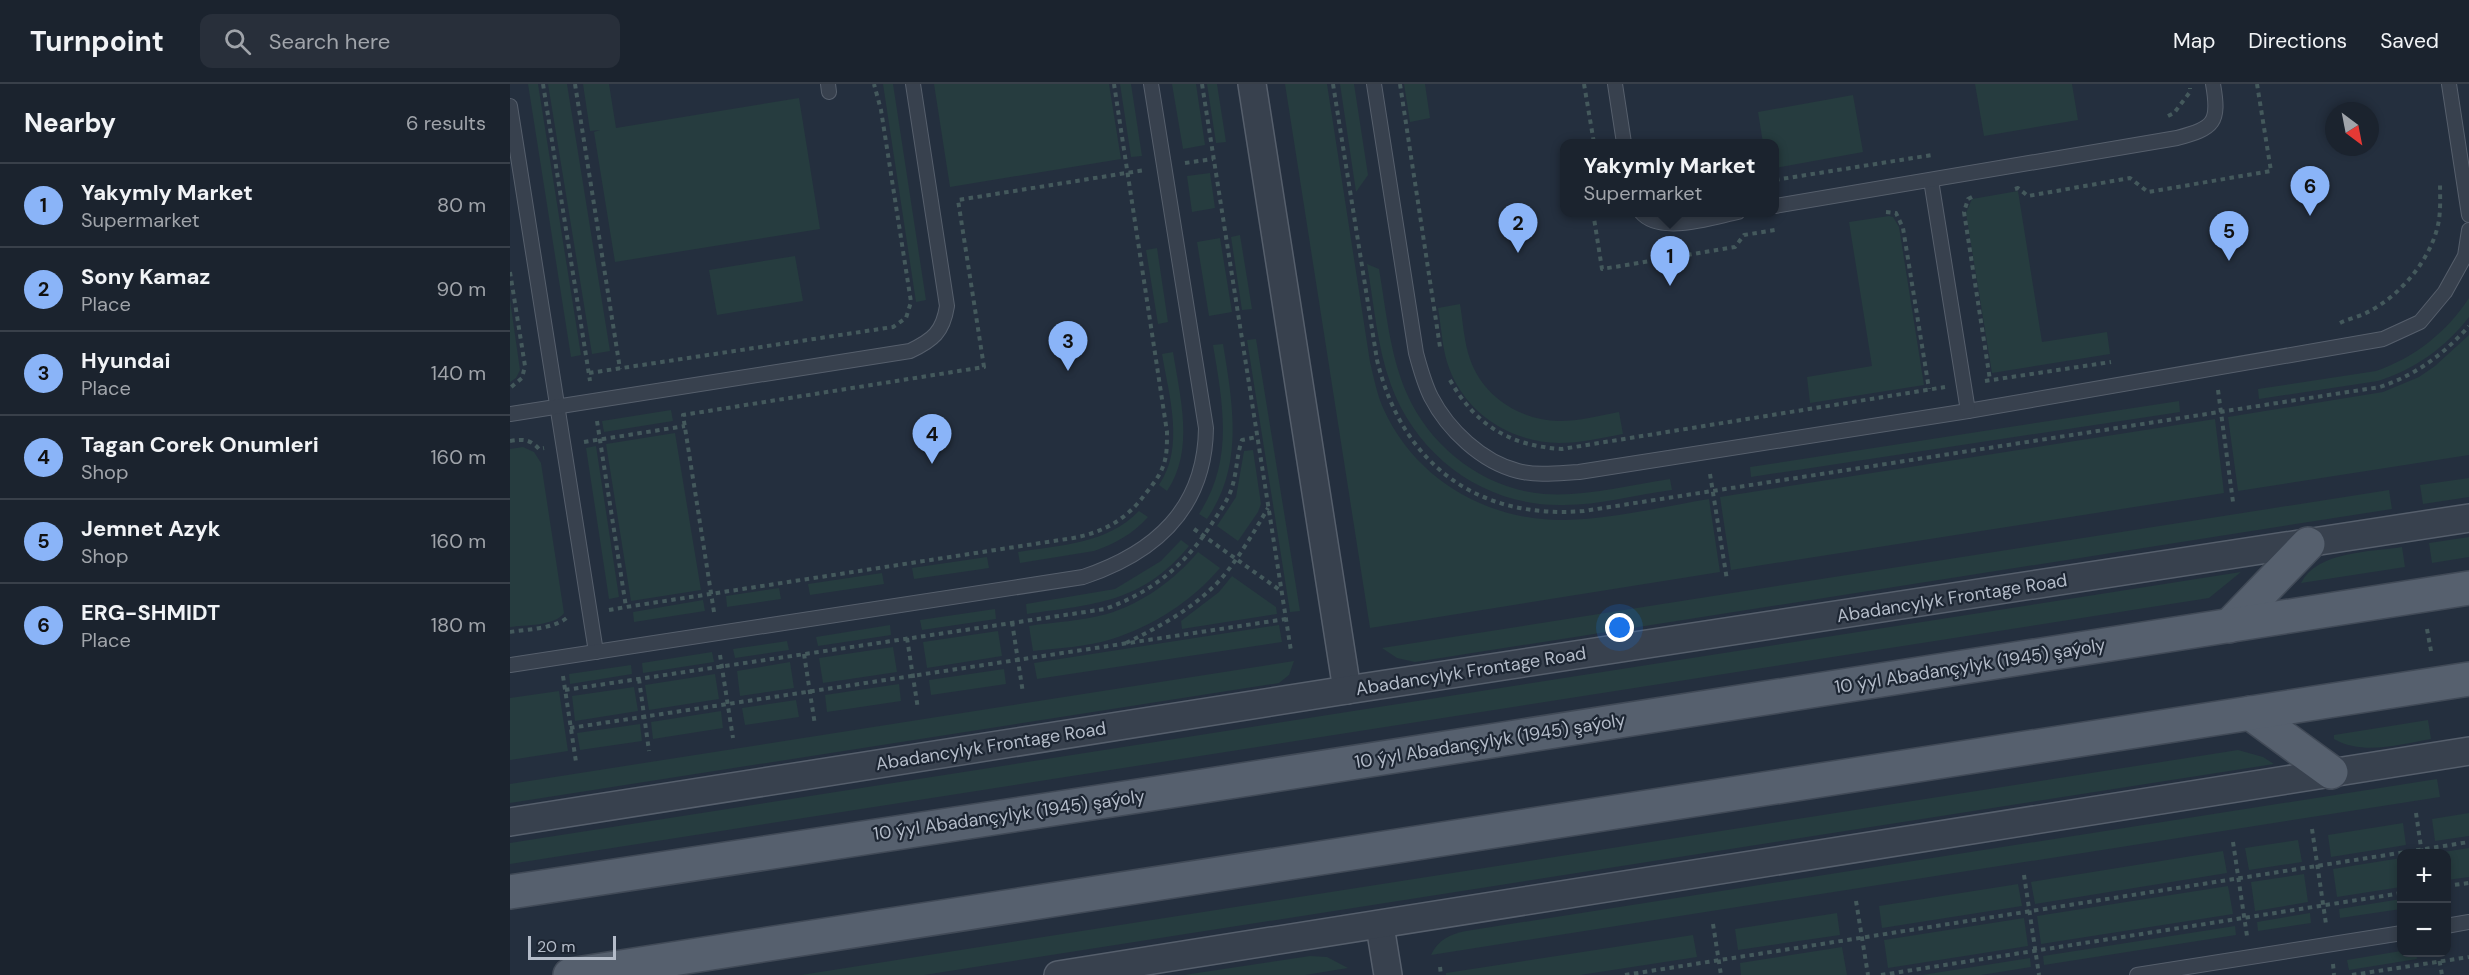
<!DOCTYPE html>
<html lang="en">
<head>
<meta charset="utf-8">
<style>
	:root { --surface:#1b232e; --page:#282f3a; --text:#f1f3f6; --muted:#a0a4aa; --line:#39404a; --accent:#8ab4f8 }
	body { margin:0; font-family:"DM Sans",sans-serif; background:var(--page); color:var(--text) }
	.controls { position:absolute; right:18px; bottom:18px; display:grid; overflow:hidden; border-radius:12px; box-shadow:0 3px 9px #0003 }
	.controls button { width:54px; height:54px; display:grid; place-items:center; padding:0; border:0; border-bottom:2px solid var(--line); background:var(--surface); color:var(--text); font:30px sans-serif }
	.compass { position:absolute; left:1815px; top:18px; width:54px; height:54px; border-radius:50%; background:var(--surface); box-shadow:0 3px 9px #0003; rotate:148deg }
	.scale { position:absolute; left:18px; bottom:15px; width:88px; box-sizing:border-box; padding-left:6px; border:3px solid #b4bcc9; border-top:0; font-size:16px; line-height:21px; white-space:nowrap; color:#b4bcc9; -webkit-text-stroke:4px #1d2633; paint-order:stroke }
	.you { position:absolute; left:1110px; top:544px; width:21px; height:21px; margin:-15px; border:4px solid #fff; border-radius:50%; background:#1a73e8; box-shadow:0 0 0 9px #1a73e833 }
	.badge { display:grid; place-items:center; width:39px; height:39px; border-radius:50%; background:var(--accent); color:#111; font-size:20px; font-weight:700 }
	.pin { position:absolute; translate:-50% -50px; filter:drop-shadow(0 2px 3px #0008) }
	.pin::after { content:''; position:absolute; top:32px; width:21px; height:18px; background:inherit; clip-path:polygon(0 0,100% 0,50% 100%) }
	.popup { position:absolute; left:1050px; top:55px; width:219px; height:78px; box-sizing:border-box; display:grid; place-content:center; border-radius:12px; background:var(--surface); filter:drop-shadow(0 2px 4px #0005); font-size:20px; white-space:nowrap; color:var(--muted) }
	.popup b { font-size:22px; color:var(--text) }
	.popup::after { content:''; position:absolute; left:50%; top:100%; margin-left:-12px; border:12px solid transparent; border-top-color:var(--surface) }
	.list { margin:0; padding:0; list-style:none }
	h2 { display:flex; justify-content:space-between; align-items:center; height:78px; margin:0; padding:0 24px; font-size:26px }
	h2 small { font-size:20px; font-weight:400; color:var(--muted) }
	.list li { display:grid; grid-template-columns:39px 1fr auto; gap:18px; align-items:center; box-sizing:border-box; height:84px; padding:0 24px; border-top:2px solid var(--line) }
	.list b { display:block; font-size:22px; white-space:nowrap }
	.list p { margin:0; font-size:20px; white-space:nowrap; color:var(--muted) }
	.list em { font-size:20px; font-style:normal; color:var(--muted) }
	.icon { flex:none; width:33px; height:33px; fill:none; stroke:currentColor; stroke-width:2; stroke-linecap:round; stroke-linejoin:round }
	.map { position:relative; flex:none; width:1959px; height:891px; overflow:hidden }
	header { display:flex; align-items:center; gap:36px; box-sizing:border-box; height:84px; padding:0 30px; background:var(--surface); border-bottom:2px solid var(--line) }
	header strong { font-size:28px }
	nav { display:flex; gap:33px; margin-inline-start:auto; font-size:21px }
	.search { width:420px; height:54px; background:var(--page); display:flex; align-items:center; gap:15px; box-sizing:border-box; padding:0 21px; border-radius:12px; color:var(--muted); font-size:22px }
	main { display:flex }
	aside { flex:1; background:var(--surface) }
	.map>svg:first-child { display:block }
	.green { fill:#263c3f }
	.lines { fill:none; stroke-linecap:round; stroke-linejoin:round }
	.service-casing { stroke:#565f6c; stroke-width:16 }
	.minor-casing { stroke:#565f6c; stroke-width:30 }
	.primary-casing { stroke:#414a57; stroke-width:36 }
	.path { stroke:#44595c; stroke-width:4; stroke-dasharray:4.5 4.5; stroke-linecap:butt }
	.service { stroke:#38414e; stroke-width:14 }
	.minor { stroke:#38414e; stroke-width:27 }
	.primary { stroke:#56606e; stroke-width:33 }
	.labels { text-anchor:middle; stroke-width:4.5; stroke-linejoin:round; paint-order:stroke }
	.street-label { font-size:18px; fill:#b4bcc9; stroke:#1d2633 }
</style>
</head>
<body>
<header>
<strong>Turnpoint</strong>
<div class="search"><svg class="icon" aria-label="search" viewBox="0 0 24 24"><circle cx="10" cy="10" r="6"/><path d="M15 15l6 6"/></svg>Search here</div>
<nav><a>Map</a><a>Directions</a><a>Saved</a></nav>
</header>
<main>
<aside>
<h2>Nearby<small>6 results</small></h2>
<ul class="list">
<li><span class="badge">1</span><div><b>Yakymly Market</b><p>Supermarket</p></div><em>80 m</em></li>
<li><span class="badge">2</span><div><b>Sony Kamaz</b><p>Place</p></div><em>90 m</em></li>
<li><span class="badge">3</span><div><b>Hyundai</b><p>Place</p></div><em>140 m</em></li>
<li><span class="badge">4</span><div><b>Tagan Corek Onumleri</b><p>Shop</p></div><em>160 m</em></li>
<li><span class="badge">5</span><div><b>Jemnet Azyk</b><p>Shop</p></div><em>160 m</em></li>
<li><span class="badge">6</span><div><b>ERG-SHMIDT</b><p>Place</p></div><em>180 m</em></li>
</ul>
</aside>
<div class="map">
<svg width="1959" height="891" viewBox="0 0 1959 891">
	<rect width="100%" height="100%" fill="#242f3e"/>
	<g class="green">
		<polygon points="18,0 28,0 71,271 61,273"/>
		<polygon points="38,0 57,0 100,267 82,270"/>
		<polygon points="73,0 99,0 106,44 289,14 310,145 105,178 84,48 90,46 80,47"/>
		<polygon points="373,0 383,0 416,216 406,218"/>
		<polygon points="424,0 599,0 611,75 440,103"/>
		<polygon points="610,0 621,0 632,72 621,73"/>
		<polygon points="662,0 686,0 695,61 673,65"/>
		<polygon points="697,0 707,0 716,58 706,59"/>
		<path d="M775,0H817L860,278C864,294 867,311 874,326C906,396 978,437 1054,436C1102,435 1151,423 1199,415L1210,488L860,544Z"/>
		<polygon points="830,0 844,0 858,91 846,108"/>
		<polygon points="894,0 915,0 920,34 900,38"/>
		<polygon points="1465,0 1562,0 1568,36 1474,52"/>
		<polygon points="1343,11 1353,68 1265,84 1265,59 1253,59 1248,28"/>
		<polygon points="700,89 705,124 682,128 677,92"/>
		<polygon points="1508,107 1532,258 1597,248 1600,270 1482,289 1456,129 1462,115"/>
		<polygon points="1379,132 1383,133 1389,143 1414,301 1300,319 1297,293 1362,282 1339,138"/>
		<polygon points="730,151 742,225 732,226 721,153"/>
		<polygon points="710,154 722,228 699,232 687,158"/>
		<polygon points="647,164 658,238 648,240 636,166"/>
		<polygon points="285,172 293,217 207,231 199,186"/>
		<path d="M857,180L869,185C876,226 880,272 897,310C921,364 974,405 1034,410C1075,413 1119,401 1160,395L1162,406C1125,411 1086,422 1049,421C973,421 907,372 881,301C867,263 864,220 857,180Z"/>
		<path d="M1959,214V233C1936,263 1904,286 1868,297L1749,315L1748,305L1866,287C1904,274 1937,248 1959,214Z"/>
		<polygon points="0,216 10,286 6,294 0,298"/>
		<path d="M950,220C953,238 954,258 960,275C973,313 1010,336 1049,337C1069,337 1089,332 1109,328L1113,350C1092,354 1070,359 1049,359C998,358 952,327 937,278C932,261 931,241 928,224Z"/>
		<polygon points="1959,251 1959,371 1728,407 1718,333 1873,308 1909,293 1925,282"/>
		<polygon points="746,255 790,527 780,528 737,256"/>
		<path d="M713,260C723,321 734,381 697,435L689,430C724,377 713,320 703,261Z"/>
		<path d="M663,268C670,313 685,366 657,407L649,401C675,363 659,312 652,270Z"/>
		<polygon points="1669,317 1670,328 1241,393 1240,383"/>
		<polygon points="161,326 163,337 94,348 92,337"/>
		<polygon points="1705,335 1714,409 1221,486 1210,413"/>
		<polygon points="165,349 191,506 121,517 96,360"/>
		<polygon points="86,362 109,513 99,515 76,364"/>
		<path d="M13,363L24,368L31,379L54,529C45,542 15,541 0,543V365Z"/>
		<polygon points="743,366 751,420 748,428 728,457 707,442 726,413 734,367"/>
		<polygon points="1959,394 1959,413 1913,420 1910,401"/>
		<polygon points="1879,406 1882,425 905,578 887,574 872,564"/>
		<path d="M629,427L638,433C623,450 604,460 584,467L510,479L508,468C551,461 597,460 629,427Z"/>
		<polygon points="1959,453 1959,473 1922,479 1919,459"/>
		<path d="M671,456L679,462C632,519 585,520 517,530L516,520L605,505L651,477Z"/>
		<path d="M1892,463L1895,483L1791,499C1807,467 1861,468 1892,463Z"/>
		<path d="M688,468L710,484C682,517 643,542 602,555C577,563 548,564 523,567L519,542C544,538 572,537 597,530C631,520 665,496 688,468Z"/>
		<polygon points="477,473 479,484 404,495 402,484"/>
		<polygon points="1731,488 1699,514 0,780 0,759"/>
		<polygon points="372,489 374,500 300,511 298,500"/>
		<polygon points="722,492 766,523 767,530 672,545 671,537 709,508"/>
		<polygon points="269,504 271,515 217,523 216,512"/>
		<polygon points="193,516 195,527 124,538 123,528"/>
		<polygon points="485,525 486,535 412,546 410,536"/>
		<polygon points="380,541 381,551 308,562 306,553"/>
		<polygon points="769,541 772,558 527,595 524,579"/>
		<polygon points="488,547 492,572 417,584 413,558"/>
		<polygon points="277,557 279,566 225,574 223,565"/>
		<polygon points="383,563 387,588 313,599 309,574"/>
		<polygon points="202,568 204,578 133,589 132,579"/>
		<polygon points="784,577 779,591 769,599 0,719 0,700"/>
		<polygon points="280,578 284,604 230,612 227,587"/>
		<polygon points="121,581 122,590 60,600 59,590"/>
		<polygon points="494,585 496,600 421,611 419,596"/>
		<polygon points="205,590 209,615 139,626 135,601"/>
		<polygon points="389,600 391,617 317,628 315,611"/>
		<polygon points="124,603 128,627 65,637 62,612"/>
		<polygon points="49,607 58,667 0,676 0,614"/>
		<polygon points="286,616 289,633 235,641 232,624"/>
		<polygon points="211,627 213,644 143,655 141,638"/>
		<path d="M1918,636L1921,655C1890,660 1854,672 1824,655V651Z"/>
		<polygon points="130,640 132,657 70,666 67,649"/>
		<polygon points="1728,666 1753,673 1764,680 414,891 291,891"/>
		<path d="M1927,695L1930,713L921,871C928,856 940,850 956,847Z"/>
		<polygon points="1959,729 1959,752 1925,757 1922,735"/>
		<polygon points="1893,739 1896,761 1821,773 1818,751"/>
		<polygon points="1788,756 1792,778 1739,786 1735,764"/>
		<polygon points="1959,764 1959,793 1937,796 1936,770 1927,769"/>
		<polygon points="1713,767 1717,789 1525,820 1521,798"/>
		<polygon points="1891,774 1891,803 1827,813 1823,785"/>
		<polygon points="1794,790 1798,818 1745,827 1741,798"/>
		<polygon points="1508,800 1512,822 1372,844 1369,822"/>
		<polygon points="1718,802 1723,830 1531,860 1527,832"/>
		<polygon points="1891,815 1891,825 1830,834 1829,825"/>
		<polygon points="1327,829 1330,851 1228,866 1225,845"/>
		<polygon points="1800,829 1801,839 1748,847 1747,838"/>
		<polygon points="1514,834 1518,862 1378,884 1374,856"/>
		<polygon points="1725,842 1726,851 1534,881 1533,872"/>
		<polygon points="1183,851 1187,873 1070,891 936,891 936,889"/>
		<polygon points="1332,863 1337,891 1231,891 1230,879"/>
		<polygon points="1891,867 1906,869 1907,875 1839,886 1837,876"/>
		<polygon points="800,872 817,873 838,884 795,891 674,891"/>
		<polygon points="1520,874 1521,883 1471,891 1412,891"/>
	</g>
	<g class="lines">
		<defs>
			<g id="service">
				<polyline points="318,0 319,8"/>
				<path d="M864,0L906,269C910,284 914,299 921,313C938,346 972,378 1008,387C1028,392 1049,389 1069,388L1458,327L1873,255L1910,238L1935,208L1955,172L1959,146"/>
				<polyline points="1105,0 1114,59"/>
				<polyline points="1939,0 1959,131"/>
				<polyline points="0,22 86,568"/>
				<polyline points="1421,96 1458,327"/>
				<path d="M1265,122L1667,54C1704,44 1710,39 1703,0"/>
				<path d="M1131,128C1150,151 1203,133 1228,128"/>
				<path d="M0,330L400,267C423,256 433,248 437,222L403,0"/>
				<path d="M0,581L573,493C645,469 695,425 696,344L641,0"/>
				<polyline points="1936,842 1959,838"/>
				<polyline points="1627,891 1892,849"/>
			</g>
			<g id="minor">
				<polyline points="742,0 837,606"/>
				<polyline points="0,738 837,606 1959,434"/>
				<polyline points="870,842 878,891"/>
				<polyline points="548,891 1959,667"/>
			</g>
			<g id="primary">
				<polyline points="1719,542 1798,460"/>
				<polyline points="1740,629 1821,688"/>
				<polyline points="0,808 687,703 1959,504"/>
				<polyline points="60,891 1959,595"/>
			</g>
		</defs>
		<use href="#service" class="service-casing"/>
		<use href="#minor" class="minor-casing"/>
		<use href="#primary" class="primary-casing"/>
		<g class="path">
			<polyline points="33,0 80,297"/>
			<polyline points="65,0 110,285"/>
			<polyline points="692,0 781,567"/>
			<path d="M823,0L867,276C892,380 967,436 1074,427L1870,303C1906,291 1934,270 1959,242"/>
			<polyline points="890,0 930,263"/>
			<polyline points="1074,0 1084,59"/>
			<polyline points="1658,32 1664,29 1680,8 1680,4"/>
			<polyline points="675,79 703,75"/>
			<polyline points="1265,96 1422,71"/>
			<polyline points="1505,105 1508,104 1518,112 1620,94 1638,108 1761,87 1747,0"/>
			<polyline points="1462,113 1458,115 1454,128 1480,296"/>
			<polyline points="1083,128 1092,185 1225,163 1234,151 1265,146"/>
			<polyline points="1376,128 1386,129 1393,144 1419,305"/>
			<polyline points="0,188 15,282 12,294 0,304"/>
			<path d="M1830,239C1838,235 1848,233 1856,229C1889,213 1920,177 1928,141C1931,128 1930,112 1930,99"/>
			<polyline points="79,289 383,243 396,234 401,218 371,26 364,0"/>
			<path d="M940,296C965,341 1000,362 1052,365L1435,303"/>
			<polyline points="1475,297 1601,278"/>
			<polyline points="1708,306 1723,418"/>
			<path d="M87,337L116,523L563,454C595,448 617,435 636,409C644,399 652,389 655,376C657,368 657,358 657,348L604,0"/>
			<path d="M0,357C13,355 20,355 29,365L34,364"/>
			<polyline points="74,358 175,342"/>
			<polyline points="1200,390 1217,496"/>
			<polyline points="684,445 771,507"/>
			<polyline points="99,526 116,523"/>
			<polyline points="204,528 173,331 474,283 448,116 635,86"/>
			<polyline points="502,538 513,609"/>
			<polyline points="1917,545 1921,567"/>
			<path d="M0,548C19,545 45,545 59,532"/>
			<polyline points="397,554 408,625"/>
			<path d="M616,559C647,544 677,528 702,504C722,486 744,448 758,424"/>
			<polyline points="294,570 305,641"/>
			<polyline points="210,571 223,654"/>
			<polyline points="53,592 66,678"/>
			<polyline points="129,595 139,667"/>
			<path d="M55,606L595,525C642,508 674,482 701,441C707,431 715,421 720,409C727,392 726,373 732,356L747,353"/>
			<polyline points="60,644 776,535"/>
			<polyline points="1906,729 1912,770"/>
			<polyline points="1802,745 1816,840"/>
			<polyline points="1723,758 1737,852"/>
			<polyline points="1514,791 1529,891"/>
			<polyline points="1936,802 1959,799"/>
			<polyline points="1346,817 1358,891"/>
			<polyline points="1203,840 1211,891"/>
			<polyline points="1928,868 1932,891"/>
			<polyline points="1823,880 1824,891"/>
			<polyline points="930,883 931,891"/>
			<polyline points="1115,891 1959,758"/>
			<polyline points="1371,891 1892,809"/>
			<polyline points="1842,891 1959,873"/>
		</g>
		<use href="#service" class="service"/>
		<use href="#minor" class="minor"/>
		<use href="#primary" class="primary"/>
	</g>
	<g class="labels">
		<g class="street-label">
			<text transform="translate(1442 514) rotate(-9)" y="6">Abadancylyk Frontage Road</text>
			<text transform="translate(1460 582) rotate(-9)" y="6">10 ýyl Abadançylyk (1945) şaýoly</text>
			<text transform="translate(961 587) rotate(-9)" y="6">Abadancylyk Frontage Road</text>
			<text transform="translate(980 657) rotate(-9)" y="6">10 ýyl Abadançylyk (1945) şaýoly</text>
			<text transform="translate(481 662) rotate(-9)" y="6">Abadancylyk Frontage Road</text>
			<text transform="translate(499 731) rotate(-8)" y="6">10 ýyl Abadançylyk (1945) şaýoly</text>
		</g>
	</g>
</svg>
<div class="controls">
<button>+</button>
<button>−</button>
</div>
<svg class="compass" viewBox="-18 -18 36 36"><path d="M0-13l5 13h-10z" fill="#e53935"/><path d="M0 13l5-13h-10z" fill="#a0a4aa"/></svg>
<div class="scale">20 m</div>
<div class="you"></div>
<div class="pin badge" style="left:1160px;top:202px">1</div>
<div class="popup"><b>Yakymly Market</b>Supermarket</div>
<div class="pin badge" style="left:1008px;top:169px">2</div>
<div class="pin badge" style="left:558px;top:287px">3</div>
<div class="pin badge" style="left:422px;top:380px">4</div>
<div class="pin badge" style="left:1719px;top:177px">5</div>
<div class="pin badge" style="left:1800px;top:132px">6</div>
</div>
</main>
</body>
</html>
